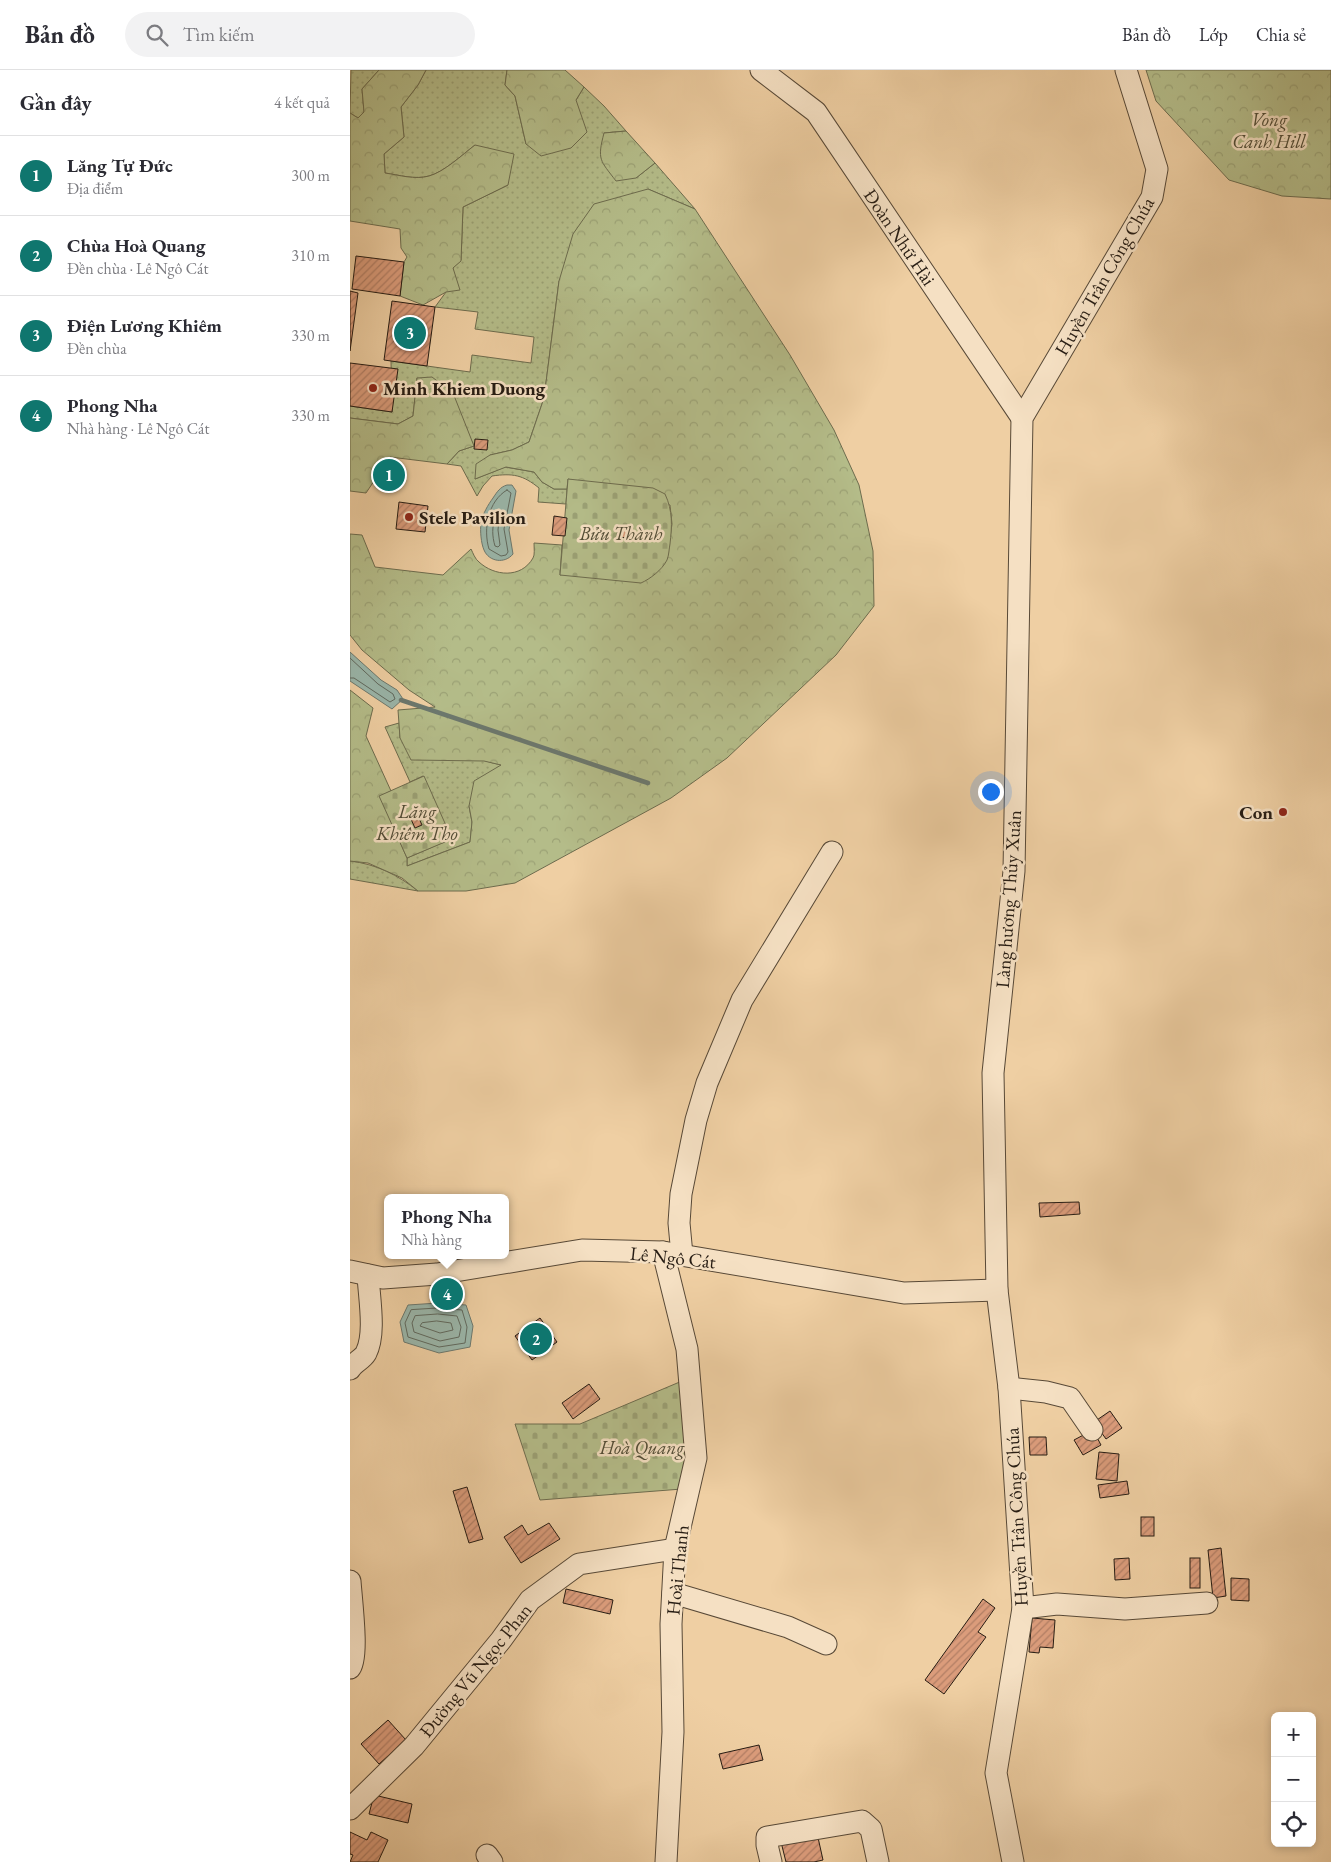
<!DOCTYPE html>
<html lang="vi">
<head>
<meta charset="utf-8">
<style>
	:root { --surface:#fff; --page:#f2f2f3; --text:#2b2b33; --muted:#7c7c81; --line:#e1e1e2; --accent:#0f766e }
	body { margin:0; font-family:"EB Garamond",serif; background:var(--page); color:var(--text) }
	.controls { position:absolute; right:15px; bottom:15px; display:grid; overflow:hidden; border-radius:8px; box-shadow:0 2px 8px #0003 }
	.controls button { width:45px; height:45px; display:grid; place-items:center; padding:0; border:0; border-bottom:1px solid var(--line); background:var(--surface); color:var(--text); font:25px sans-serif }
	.you { position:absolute; left:640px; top:721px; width:18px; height:18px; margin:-12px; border:4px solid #fff; border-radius:50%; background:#1a73e8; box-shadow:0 0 0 8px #1a73e833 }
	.badge { display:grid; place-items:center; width:32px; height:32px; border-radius:50%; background:var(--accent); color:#fff; font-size:16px; font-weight:700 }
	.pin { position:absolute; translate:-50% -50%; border:2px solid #fff; box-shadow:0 1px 5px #0006 }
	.popup { position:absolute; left:34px; top:1124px; width:125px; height:65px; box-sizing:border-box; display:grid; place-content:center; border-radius:8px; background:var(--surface); filter:drop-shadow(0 1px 4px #0005); font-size:16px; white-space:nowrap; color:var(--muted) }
	.popup b { font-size:19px; color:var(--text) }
	.popup::after { content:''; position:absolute; left:50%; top:100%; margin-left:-10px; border:10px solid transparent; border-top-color:var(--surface) }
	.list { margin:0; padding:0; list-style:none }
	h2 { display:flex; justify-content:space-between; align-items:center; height:65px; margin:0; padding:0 20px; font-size:21px }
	h2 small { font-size:16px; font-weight:400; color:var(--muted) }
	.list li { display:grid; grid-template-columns:32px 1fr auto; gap:15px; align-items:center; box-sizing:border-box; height:80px; padding:0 20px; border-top:1px solid var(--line) }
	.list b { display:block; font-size:19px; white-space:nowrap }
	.list p { margin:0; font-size:16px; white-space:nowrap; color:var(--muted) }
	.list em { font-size:16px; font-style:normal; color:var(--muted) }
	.icon { flex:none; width:28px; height:28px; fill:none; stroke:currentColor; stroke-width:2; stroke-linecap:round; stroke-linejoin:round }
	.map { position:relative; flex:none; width:981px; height:1792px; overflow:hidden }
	header { display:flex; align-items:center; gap:30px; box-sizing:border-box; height:70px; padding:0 25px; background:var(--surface); border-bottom:1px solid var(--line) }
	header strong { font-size:24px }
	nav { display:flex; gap:28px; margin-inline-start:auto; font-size:18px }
	.search { width:350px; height:45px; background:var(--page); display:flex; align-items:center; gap:12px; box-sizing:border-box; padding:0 18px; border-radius:28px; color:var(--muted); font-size:19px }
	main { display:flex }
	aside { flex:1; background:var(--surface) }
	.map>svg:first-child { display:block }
	.grass { fill:url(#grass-dots); stroke:#6d6c4e }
	.forest { fill:url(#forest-crowns); stroke:#6d6c4e }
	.cemetery { fill:url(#cemetery-stones); stroke:#6d6c4e }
	.water { fill:#9ab6aa; stroke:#6c786e }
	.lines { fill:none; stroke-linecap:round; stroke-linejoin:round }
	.shore { stroke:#60695e; stroke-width:1 }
	.stream { stroke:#6c786e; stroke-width:4.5 }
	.building { fill:url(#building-hatch); stroke:#261c13 }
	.minor-casing { stroke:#584937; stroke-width:23 }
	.minor { stroke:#f5e0c3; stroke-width:21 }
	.poi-dot { fill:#8f2418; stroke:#f5e0c3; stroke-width:2 }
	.labels { text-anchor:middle; stroke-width:5; stroke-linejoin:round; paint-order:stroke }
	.park-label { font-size:19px; font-style:italic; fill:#514c36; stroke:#f5e0c3 }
	.street-label { font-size:19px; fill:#261c13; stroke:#f5e0c3 }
	.poi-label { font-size:19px; font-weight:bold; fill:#261c13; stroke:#f5e0c3; text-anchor:start }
</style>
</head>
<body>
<header>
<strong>Bản đồ</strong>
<div class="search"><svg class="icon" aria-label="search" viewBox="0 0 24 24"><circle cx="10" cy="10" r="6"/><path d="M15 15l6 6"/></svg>Tìm kiếm</div>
<nav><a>Bản đồ</a><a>Lớp</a><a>Chia sẻ</a></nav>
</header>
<main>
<aside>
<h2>Gần đây<small>4 kết quả</small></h2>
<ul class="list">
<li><span class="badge">1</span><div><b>Lăng Tự Đức</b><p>Địa điểm</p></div><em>300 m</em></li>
<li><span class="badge">2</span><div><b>Chùa Hoà Quang</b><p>Đền chùa · Lê Ngô Cát</p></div><em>310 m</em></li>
<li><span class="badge">3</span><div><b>Điện Lương Khiêm</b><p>Đền chùa</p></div><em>330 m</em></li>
<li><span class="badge">4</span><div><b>Phong Nha</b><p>Nhà hàng · Lê Ngô Cát</p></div><em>330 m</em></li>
</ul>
</aside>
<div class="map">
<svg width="981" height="1792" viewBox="0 0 981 1792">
	<defs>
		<pattern id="grass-dots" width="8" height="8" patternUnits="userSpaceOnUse" patternTransform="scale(1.25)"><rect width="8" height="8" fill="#b4bc89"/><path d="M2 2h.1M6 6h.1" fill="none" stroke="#9ba175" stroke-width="1.8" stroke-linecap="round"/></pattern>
		<pattern id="forest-crowns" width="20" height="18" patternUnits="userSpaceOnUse" patternTransform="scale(1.25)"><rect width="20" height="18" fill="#b4bc89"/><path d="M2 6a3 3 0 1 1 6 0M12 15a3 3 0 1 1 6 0" fill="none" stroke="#9ba175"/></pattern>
		<pattern id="cemetery-stones" width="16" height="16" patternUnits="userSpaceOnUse" patternTransform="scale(1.25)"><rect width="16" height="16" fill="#b4bc89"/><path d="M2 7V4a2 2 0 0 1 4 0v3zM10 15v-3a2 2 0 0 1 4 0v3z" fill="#9ba175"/></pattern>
		<pattern id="building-hatch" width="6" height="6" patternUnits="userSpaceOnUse" patternTransform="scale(1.25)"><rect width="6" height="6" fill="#db9c7b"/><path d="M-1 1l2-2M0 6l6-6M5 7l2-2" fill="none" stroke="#b17e64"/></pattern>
	</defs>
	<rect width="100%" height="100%" fill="#efcfa3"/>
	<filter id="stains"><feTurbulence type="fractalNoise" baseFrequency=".004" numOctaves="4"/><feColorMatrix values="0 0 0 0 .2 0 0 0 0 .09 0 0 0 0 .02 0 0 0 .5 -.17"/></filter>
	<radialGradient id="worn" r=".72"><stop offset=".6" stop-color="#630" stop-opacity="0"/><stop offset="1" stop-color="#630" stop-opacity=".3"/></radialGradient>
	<g class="grass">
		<polygon points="1,0 29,0 12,19 14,42 8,48 0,43"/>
		<path d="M76,0H157L155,15L165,26L176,74L226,30L234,17L254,36L276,61L254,63L286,108L305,93L345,139L298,119L209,211L194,328L179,372L162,380L140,385L125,409L155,397L184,402L192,412L204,419H217L216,434L188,432L189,418C173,405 163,403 142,406L133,416L127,426L111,396L97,394L109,381L124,376L112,350L67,308L63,346L48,354L0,348V336L42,342L41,291L120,302L122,285L181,293L184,267L125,259L128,242L85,237L96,222L103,198L111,190L113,137L158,115L125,75C112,85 94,102 79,106C65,110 49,105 35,103L34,84L54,67L51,37L68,15Z"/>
		<polygon points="49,653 50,668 151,695 119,736 122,752 120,772 57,796 57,788 101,769 73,706 60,712 35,657"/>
		<path d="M0,791C26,794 48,805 68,821L0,809Z"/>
	</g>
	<g class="forest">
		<path d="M29,0H76L68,15L51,37L54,67L34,84L35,103C49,105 65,110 79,106C94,102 112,85 125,75L164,84L158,115L113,137L111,191L103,198L110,220L96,222L73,235L50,226L54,192L57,187L51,178L50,159L0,151V43L8,48L14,42L12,19Z"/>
		<polygon points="157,0 215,0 234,17 226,30 237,62 221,78 191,86 176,74 165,26 155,15"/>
		<polygon points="796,0 981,0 981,129 932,126 879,110 806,31"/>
		<path d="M276,61L305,93L286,108L266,111C250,90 247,90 254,63Z"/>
		<path d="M298,119L345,139L440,285L484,360L509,415L523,481L524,536L486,585L377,688L321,728L165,813L116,821H68L52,808L18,793L0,791V620L23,638L16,666L41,721L30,726L57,788V796L120,772L122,752L119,736L124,711L151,695L134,691L61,690L50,668L48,640L85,637L59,620L12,580L0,565V464L12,465L25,497L93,505L121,479C123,483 125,489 129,492C144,506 171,509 183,488C185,485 184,478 184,473L212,475L210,505L317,489L322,454L320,435L218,409L217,419H204L192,412L184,402L156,397L125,409L126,394L140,385L162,380L179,372L194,328L209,211L223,164L244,134Z"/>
		<polygon points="82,307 103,323 124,376 109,381 97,394 40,387 16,423 0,421 0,348 48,354 63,346 67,308"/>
	</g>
	<g class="cemetery">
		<path d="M218,409L303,418L315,424C323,441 322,456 320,474C319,479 319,485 317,490C312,500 300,509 291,513L210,505Z"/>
		<polygon points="74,706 102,769 57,788 29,726"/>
		<polygon points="332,1311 341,1376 332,1419 190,1430 165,1354 230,1354"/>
	</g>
	<g class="water">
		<path d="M157,415H162L166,421L159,460L163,484C155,494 139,492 134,480C131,473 130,461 131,453C133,443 138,435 143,428C147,422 150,417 157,415Z"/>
		<polygon points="0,582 31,610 47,620 53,629 42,639 0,611"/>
		<polygon points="88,1233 116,1235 123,1256 120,1277 89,1283 54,1272 50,1252 58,1235"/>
	</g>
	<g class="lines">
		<g class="shore">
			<path d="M157,420L161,423L154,459L158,482L156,485L151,486L139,479C133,459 138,431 157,420Z"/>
			<path d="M147,447L149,449L148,460L150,475L148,477L145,476C142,466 142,457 145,448Z"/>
			<polyline points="0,588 28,614 43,624 45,629 40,632 4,608 0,608"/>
			<polygon points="88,1238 112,1240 117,1257 115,1273 89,1277 58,1267 55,1253 61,1240"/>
			<polygon points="88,1244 107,1246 111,1257 109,1267 90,1271 64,1262 62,1253 65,1246"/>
			<polygon points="87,1251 101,1253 103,1260 90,1263 70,1256 72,1253"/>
		</g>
		<polyline class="stream" points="51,630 298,713"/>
	</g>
	<g class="building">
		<polygon points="6,186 54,192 50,226 2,219"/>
		<polygon points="0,221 8,223 0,281"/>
		<polygon points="42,231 85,237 77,296 34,290"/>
		<polygon points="0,293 48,299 42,342 0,336"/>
		<polygon points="125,369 138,370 137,380 124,379"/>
		<polygon points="49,432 78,436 75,462 46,459"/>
		<polygon points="204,446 217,448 215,466 202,465"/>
		<polygon points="268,456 282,458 281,468 267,467"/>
		<polygon points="67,744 72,755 65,758 60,747"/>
		<polygon points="729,1132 730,1144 690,1147 689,1133"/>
		<polygon points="190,1248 207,1272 182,1290 165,1266"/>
		<polygon points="239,1314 250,1329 223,1349 212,1333"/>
		<polygon points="760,1341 772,1358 756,1369 744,1352"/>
		<polygon points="743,1360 751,1375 733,1385 724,1370"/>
		<polygon points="679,1367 696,1367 697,1385 680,1385"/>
		<polygon points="749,1382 769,1384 767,1411 746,1409"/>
		<polygon points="777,1411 779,1424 750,1428 748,1415"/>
		<polygon points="117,1417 133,1469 119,1473 103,1421"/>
		<rect x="791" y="1447" width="13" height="19"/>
		<polygon points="199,1453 210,1469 171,1493 154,1467 172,1455 178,1465"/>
		<polygon points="871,1478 876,1526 863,1528 858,1480"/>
		<polygon points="779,1488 780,1509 765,1510 764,1489"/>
		<rect x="840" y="1488" width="10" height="30"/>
		<polygon points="881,1508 899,1509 899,1531 881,1530"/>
		<polygon points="216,1519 263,1530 260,1544 213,1533"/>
		<polygon points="633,1529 645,1538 628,1562 636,1567 594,1624 575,1610"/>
		<polygon points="682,1548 705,1550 703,1578 690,1577 689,1583 679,1582"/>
		<polygon points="38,1650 56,1670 29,1694 11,1674"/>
		<polygon points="409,1675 413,1690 373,1699 369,1684"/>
		<polygon points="24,1725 62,1734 58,1753 19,1744"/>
		<polygon points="0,1762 17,1770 21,1762 38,1770 28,1792 0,1792 3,1785 0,1784"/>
		<polygon points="467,1763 473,1790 464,1792 436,1792 431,1772"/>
	</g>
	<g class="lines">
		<defs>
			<g id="minor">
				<polyline points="411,0 466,42 672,348"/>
				<polyline points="313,1182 337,1279 346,1388 325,1479 321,1554 323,1662 316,1792"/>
				<polyline points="332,1185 329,1153 331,1124 346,1050 357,1013 392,930 482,782"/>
				<polyline points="0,1201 33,1208 87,1204 232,1180 313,1182 554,1223 647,1220"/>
				<path d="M0,1299C4,1292 12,1290 16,1283C26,1264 19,1227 18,1205"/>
				<polyline points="659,1318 696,1322 720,1328 742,1360"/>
				<path d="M0,1511C1,1527 9,1589 0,1598"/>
				<polyline points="323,1523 438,1557 476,1574"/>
				<polyline points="673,1538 707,1534 775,1539 857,1533"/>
				<polyline points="0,1739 64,1676 151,1570 180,1530 229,1494 325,1479"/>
				<polyline points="137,1785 142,1792"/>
				<polyline points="421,1792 417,1775 417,1767 512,1751 521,1759 528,1792"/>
				<polyline points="663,1792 646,1703 673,1538 659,1318 647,1220 643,1003 664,801 672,348 802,127 807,99 776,0"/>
			</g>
		</defs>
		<use href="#minor" class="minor-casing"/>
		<use href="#minor" class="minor"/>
	</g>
	<g class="poi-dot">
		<circle cx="23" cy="318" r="5"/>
		<circle cx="59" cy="447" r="5"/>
		<circle cx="933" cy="742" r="5"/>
	</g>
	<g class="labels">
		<g class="park-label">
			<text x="919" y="56">Vong<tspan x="919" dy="22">Canh Hill</tspan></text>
			<text x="271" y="470">Bửu Thành</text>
			<text x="67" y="748">Lăng<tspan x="67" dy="22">Khiêm Thọ</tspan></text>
			<text x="292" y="1384">Hoà Quang</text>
		</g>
		<g class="street-label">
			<text transform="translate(550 167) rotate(56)" y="7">Đoàn Nhữ Hài</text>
			<text transform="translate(754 206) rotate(-60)" y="7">Huyền Trân Công Chúa</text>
			<text transform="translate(658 829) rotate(-86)" y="7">Làng hương Thủy Xuân</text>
			<text transform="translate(323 1187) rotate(6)" y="7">Lê Ngô Cát</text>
			<text transform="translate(666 1447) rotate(-93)" y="7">Huyền Trân Công Chúa</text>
			<text transform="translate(327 1500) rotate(-84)" y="7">Hoài Thanh</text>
			<text transform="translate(125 1600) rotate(-51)" y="7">Đường Vũ Ngọc Phan</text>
		</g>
		<g class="poi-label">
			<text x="33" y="325">Minh Khiem Duong</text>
			<text x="69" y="454">Stele Pavilion</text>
			<text x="923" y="749" text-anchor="end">Con</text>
		</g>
	</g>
	<rect width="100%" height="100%" filter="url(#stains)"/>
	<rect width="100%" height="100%" fill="url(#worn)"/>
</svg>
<div class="controls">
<button>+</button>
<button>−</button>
<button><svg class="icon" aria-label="locate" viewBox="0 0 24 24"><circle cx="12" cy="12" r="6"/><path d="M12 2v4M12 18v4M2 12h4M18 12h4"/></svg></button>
</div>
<div class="you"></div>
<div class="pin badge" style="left:39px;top:405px">1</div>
<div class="pin badge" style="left:186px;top:1269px">2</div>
<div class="pin badge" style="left:60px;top:263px">3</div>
<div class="pin badge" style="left:97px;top:1224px">4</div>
<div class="popup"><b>Phong Nha</b>Nhà hàng</div>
</div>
</main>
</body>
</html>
